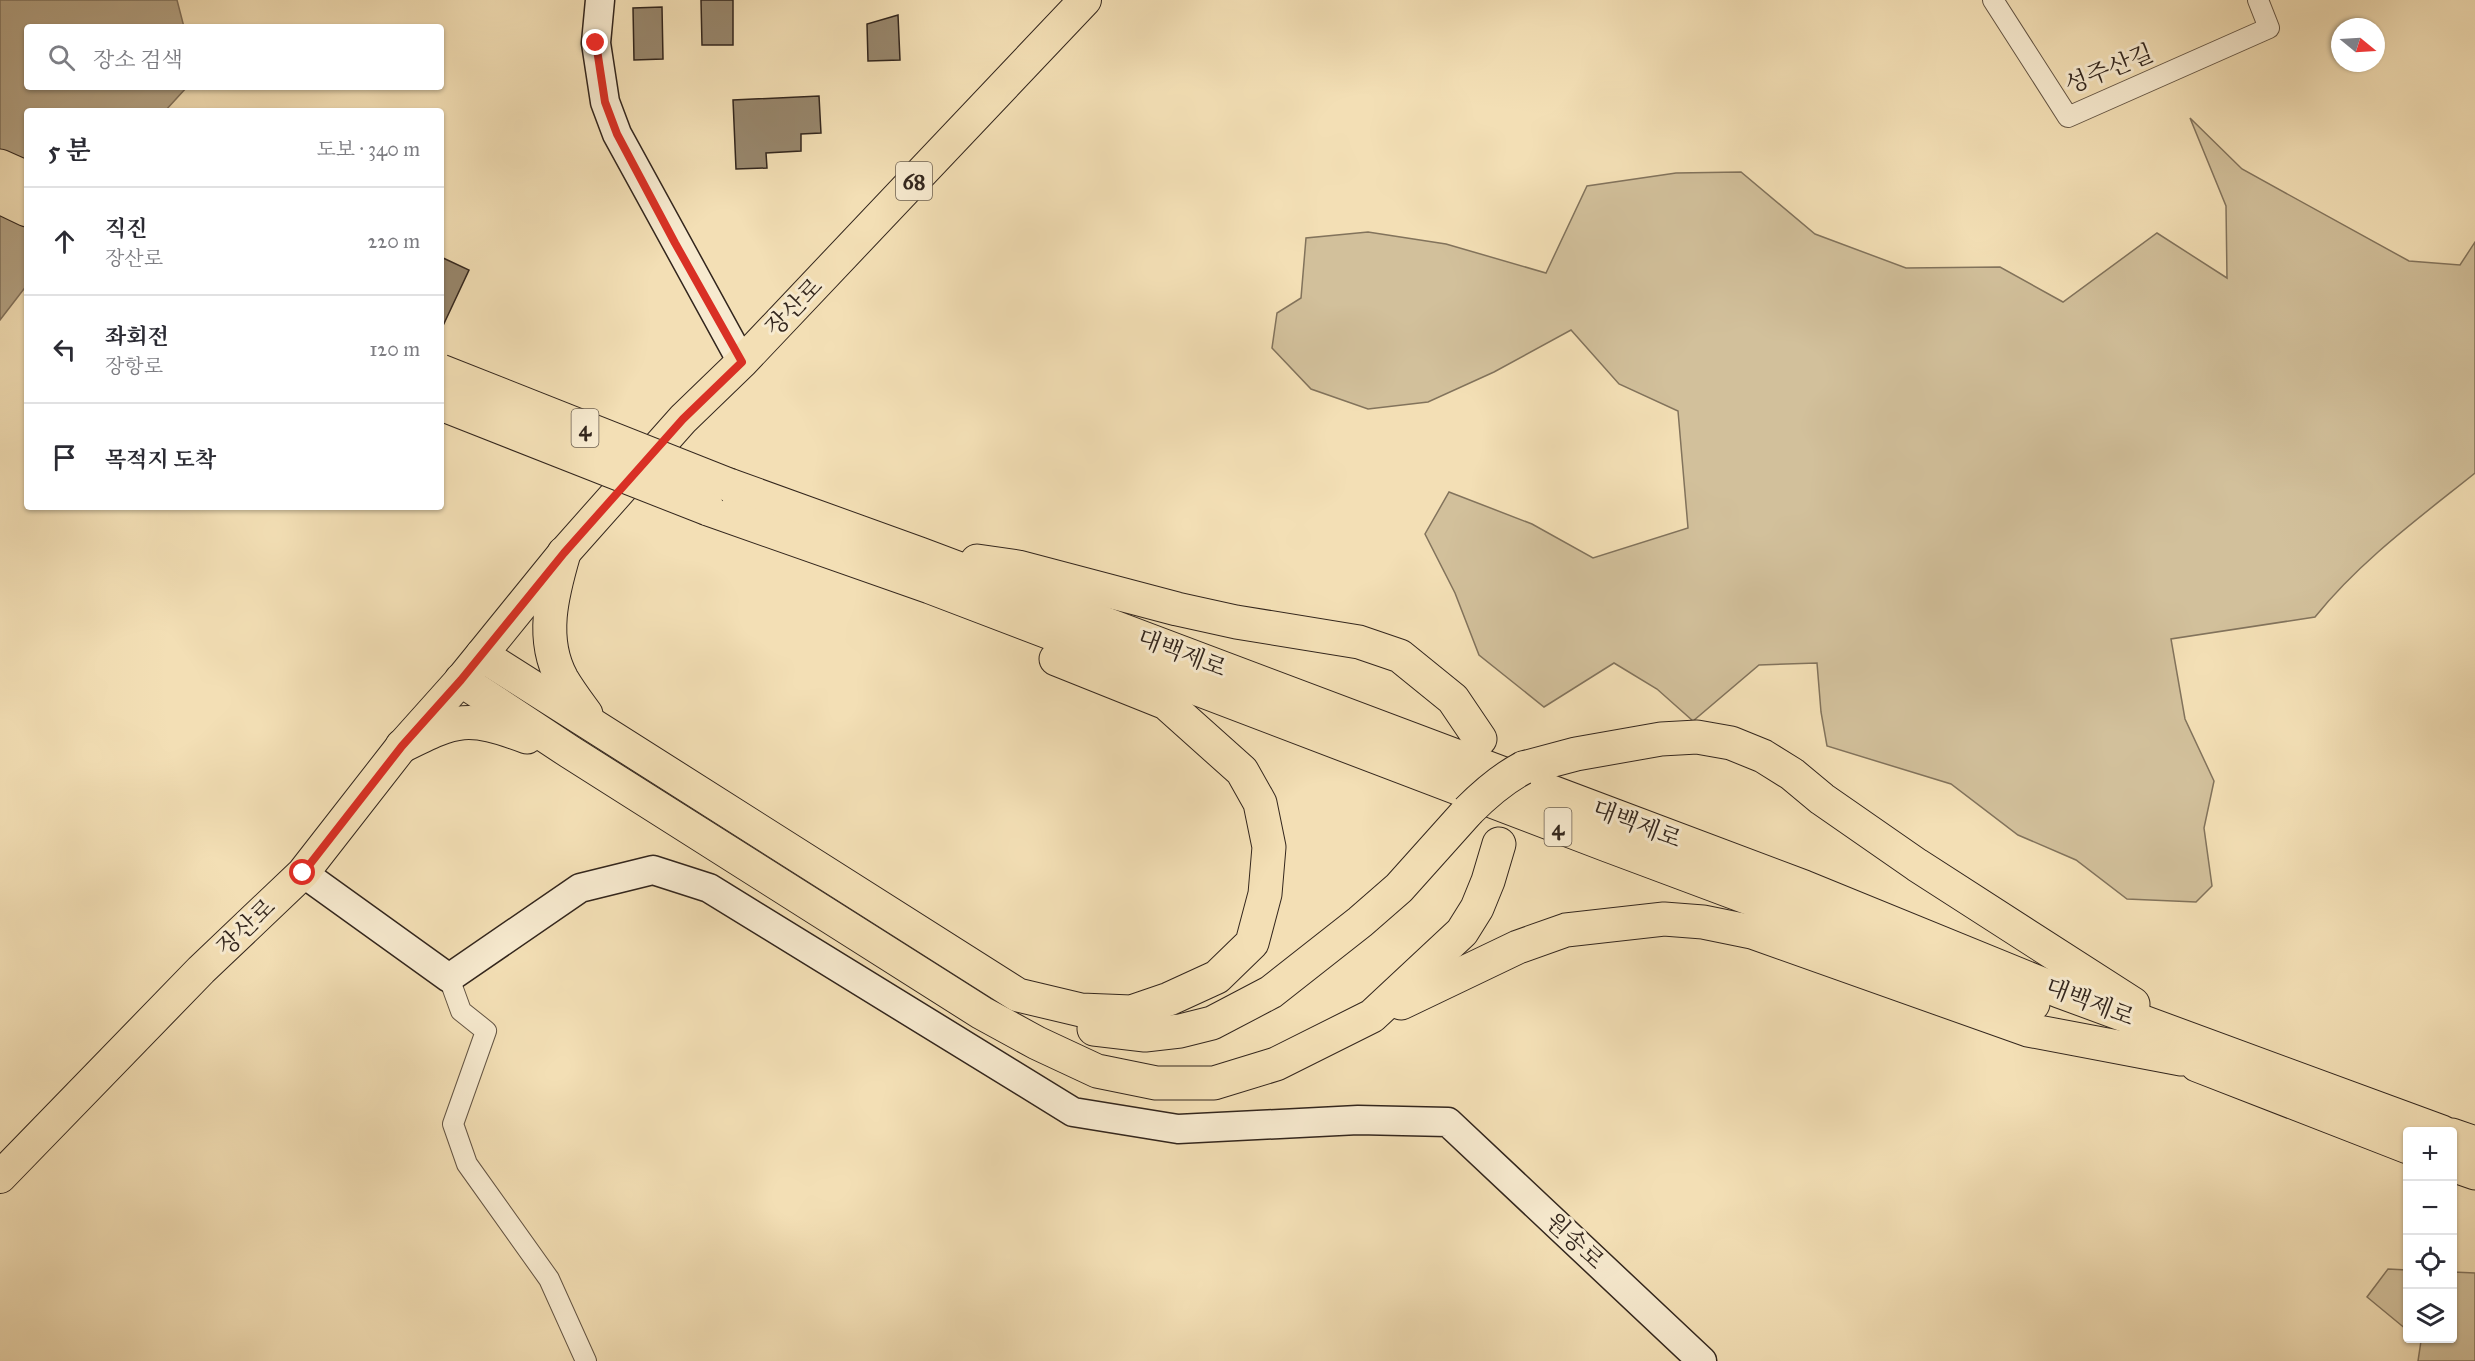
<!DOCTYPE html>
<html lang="ko">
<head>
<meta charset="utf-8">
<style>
	:root { --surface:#fff; --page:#f2f2f3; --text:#2b2b33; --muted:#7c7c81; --line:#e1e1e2 }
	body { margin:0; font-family:"IM FELL Great Primer","Noto Serif KR",serif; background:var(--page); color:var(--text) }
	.controls { position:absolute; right:18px; bottom:18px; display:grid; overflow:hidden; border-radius:6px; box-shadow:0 2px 4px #0004 }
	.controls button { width:54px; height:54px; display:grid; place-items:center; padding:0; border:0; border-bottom:2px solid var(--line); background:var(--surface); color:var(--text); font:30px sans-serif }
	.compass { position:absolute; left:2331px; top:18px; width:54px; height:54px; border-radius:50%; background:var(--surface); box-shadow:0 2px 4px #0004; rotate:108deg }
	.stop { position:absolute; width:18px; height:18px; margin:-14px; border:4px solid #d93025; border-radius:50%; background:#fff }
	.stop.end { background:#d93025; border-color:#fff; box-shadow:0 2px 6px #0008 }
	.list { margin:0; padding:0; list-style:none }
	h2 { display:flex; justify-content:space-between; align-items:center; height:78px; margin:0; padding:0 24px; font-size:26px }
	h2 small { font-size:20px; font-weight:400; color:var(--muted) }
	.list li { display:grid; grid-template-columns:39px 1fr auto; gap:18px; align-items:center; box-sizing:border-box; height:108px; padding:0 24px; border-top:2px solid var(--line) }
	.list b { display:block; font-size:22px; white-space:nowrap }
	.list p { margin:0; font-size:20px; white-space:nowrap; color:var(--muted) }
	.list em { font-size:20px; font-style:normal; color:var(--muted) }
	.icon { flex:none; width:33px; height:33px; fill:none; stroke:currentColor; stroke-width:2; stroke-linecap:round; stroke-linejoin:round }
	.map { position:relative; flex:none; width:2475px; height:1361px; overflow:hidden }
	.search { position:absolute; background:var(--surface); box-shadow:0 2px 4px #0004; left:24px; top:24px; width:420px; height:66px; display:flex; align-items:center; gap:15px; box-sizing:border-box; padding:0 21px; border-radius:6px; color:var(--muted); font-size:22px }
	.panel { position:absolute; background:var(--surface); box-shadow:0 2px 4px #0004; left:24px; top:108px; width:420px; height:402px; border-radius:6px }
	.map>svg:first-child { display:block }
	.green { fill:#d2c09b; stroke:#82735c; stroke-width:1.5 }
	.water { fill:#b2a081; stroke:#7f6f59; stroke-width:1.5 }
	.building { fill:#97866c; stroke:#33261d; stroke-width:1.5 }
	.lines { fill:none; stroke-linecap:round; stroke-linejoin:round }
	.street-casing { stroke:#635443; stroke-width:22 }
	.secondary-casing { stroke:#33261d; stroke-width:31 }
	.primary-casing { stroke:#33261d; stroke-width:34 }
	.highway-casing { stroke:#33261d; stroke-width:35 }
	.street { stroke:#f7eacf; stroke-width:20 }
	.secondary { stroke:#f7eacf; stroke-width:28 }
	.primary { stroke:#f3dfb5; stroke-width:32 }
	.highway { stroke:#f3dfb5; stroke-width:33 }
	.highway-bridge-casing { stroke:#33261d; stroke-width:35; stroke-linecap:butt }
	.highway-bridge { stroke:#f3dfb5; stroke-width:33 }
	.route { stroke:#d93025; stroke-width:8 }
	.labels { text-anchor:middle; stroke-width:6; stroke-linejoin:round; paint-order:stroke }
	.shield { fill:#f7eacf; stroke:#6e6152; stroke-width:1.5 }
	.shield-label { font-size:22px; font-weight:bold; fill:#33261d }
	.street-label { font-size:24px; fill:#33261d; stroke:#f7eacf }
</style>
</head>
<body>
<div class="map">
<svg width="2475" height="1361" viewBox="0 0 2475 1361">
	<rect width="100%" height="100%" fill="#f3dfb5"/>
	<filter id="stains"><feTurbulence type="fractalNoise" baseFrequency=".00333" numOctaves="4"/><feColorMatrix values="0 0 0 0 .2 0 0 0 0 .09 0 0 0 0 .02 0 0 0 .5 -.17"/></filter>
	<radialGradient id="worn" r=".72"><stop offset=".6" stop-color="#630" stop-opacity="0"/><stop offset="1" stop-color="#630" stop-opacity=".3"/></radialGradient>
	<g class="green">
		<path d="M2190,118L2242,169L2409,261L2460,265L2475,242V473C2419,518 2360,561 2315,617L2171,639L2185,719L2214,781L2204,828L2212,886L2196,902L2127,899L2076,860L2018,835L1951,784L1827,746L1821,712L1817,663L1759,665L1693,721L1657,689L1614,663L1544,707L1479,655L1455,593L1425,534L1449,492L1532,524L1593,558L1688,528L1678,411L1619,384L1571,330L1494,372L1428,402L1368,409L1311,389L1272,348L1277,313L1301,298L1306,238L1368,232L1446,244L1546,273L1587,186L1676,173L1741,172L1815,234L1906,268L2000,267L2063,302L2157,233L2227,278L2226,206Z"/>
		<polygon points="2388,1269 2407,1270 2407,1330 2367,1297"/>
		<polygon points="2453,1272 2475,1273 2475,1361 2418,1361 2421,1341 2418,1339 2452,1338"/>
	</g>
	<polygon class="water" points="0,0 177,0 184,27 27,27 27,87 187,87 165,111 27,111 27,285 0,320"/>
	<g class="building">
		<polygon points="701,0 733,0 733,45 702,45"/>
		<polygon points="662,7 663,59 634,60 633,8"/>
		<polygon points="898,15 900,60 868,61 867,24"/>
		<polygon points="819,96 821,133 801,134 801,151 766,153 767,168 736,169 733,100"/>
		<polygon points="441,257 469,270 441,330"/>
	</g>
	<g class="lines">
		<defs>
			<g id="street">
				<polyline points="1993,0 2068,117 2269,28 2258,0"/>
				<polyline points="449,978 461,1011 486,1031 453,1124 467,1164 549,1279 586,1361"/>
			</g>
			<g id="secondary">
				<polyline points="600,0 596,43 605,102 617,134 742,362"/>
				<polyline points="303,873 449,978 580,888 653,870 709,888 1073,1112 1178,1129 1358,1120 1448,1122 1702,1361"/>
			</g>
			<polyline id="primary" points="0,1177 201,970 303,873 402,746 461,680 564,553 683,419 742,362 1085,0"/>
			<g id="highway">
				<polyline points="0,166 27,178"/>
				<polyline points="0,197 27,210"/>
				<polyline points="729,485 920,554 1804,887 2059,991 2442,1132"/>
				<polyline points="708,509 930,587 1607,845 2033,1004"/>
				<path d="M564,553C552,594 540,639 562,679C569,691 578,703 586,714"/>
				<polyline points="977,561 1018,567 1177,609 1236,622 1359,642 1400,656 1453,699 1480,739"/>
				<polyline points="482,655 1018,995 1081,1010 1131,1012 1169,999 1217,977 1252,943 1265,894 1269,847 1260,803 1242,771 1166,703 1056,659"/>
				<polyline points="461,680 570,752 982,1013 1037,1043 1097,1071 1156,1083 1214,1083 1276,1064 1372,1016 1462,932 1477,908 1488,881 1499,844"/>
				<path d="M402,746C458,718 467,715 527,737"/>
				<polyline points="1523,768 1576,754 1661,739 1697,737 1731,743 1763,756 1792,774 1822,799 1917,865 2133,1004"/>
				<polyline points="1401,1003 1518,947 1566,930 1664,919 1703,922 1752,932 2028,1030 2181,1059"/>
				<polyline points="1094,1029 1145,1035 1180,1031 1212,1023 1271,992 1360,922 1399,888 1468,811"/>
				<polyline points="2197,1065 2408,1147"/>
				<polyline points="2452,1135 2475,1143"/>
				<polyline points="2452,1165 2475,1173"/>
			</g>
		</defs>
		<use href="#street" class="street-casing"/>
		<use href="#secondary" class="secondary-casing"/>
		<use href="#primary" class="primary-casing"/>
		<use href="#highway" class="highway-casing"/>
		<use href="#street" class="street"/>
		<use href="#secondary" class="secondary"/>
		<use href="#primary" class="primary"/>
		<use href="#highway" class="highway"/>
		<defs>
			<g id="highway-bridge">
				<polyline points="441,371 729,485"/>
				<polyline points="441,404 708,509"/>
				<path d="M1468,811C1485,794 1502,779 1523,768"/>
			</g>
		</defs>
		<use href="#highway-bridge" class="highway-bridge-casing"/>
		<use href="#highway-bridge" class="highway-bridge"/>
	</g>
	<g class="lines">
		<polyline class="route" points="303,873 402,746 461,680 564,553 683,419 742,362 675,243 617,134 605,102 596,43"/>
	</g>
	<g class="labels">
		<g class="shield">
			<rect x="896" y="162" width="36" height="38" rx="4.5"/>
			<rect x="571.5" y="409" width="27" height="38" rx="4.5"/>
			<rect x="1544.5" y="808" width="27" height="38" rx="4.5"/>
		</g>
		<g class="shield-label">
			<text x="914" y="189">68</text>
			<text x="585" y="436">4</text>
			<text x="1558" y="835">4</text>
		</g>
		<g class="street-label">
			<text transform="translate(2109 69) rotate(-22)" y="8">성주산길</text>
			<text transform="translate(794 307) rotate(-46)" y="8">장산로</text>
			<text transform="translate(1182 653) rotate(21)" y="8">대백제로</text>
			<text transform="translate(1637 824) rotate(21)" y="8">대백제로</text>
			<text transform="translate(246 927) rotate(-44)" y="8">장산로</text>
			<text transform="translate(2090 1002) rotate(21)" y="8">대백제로</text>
			<text transform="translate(1575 1241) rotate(43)" y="8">원송로</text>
		</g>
	</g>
	<rect width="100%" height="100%" filter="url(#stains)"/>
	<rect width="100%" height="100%" fill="url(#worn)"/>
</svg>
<div class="controls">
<button>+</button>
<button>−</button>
<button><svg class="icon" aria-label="locate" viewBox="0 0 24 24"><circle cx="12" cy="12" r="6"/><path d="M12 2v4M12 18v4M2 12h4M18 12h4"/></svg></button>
<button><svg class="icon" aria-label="layers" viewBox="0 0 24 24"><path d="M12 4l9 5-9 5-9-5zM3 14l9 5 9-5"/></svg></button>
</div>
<svg class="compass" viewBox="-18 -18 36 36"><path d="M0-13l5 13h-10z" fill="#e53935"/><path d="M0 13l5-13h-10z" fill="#7c7c81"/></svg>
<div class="stop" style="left:303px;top:873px"></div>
<div class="stop end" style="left:596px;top:43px"></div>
<div class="search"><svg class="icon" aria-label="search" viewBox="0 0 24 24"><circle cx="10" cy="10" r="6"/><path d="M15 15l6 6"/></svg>장소 검색</div>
<section class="panel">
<h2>5 분<small>도보 · 340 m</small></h2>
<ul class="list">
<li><svg class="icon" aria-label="ahead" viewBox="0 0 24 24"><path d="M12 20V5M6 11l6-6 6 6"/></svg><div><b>직진</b><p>장산로</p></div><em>220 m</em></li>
<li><svg class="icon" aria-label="left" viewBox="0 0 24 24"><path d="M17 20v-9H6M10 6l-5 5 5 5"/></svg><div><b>좌회전</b><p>장항로</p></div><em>120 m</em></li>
<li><svg class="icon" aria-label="arrive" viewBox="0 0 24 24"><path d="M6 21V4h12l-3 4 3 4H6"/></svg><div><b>목적지 도착</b></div></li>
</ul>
</section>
</div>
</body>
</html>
